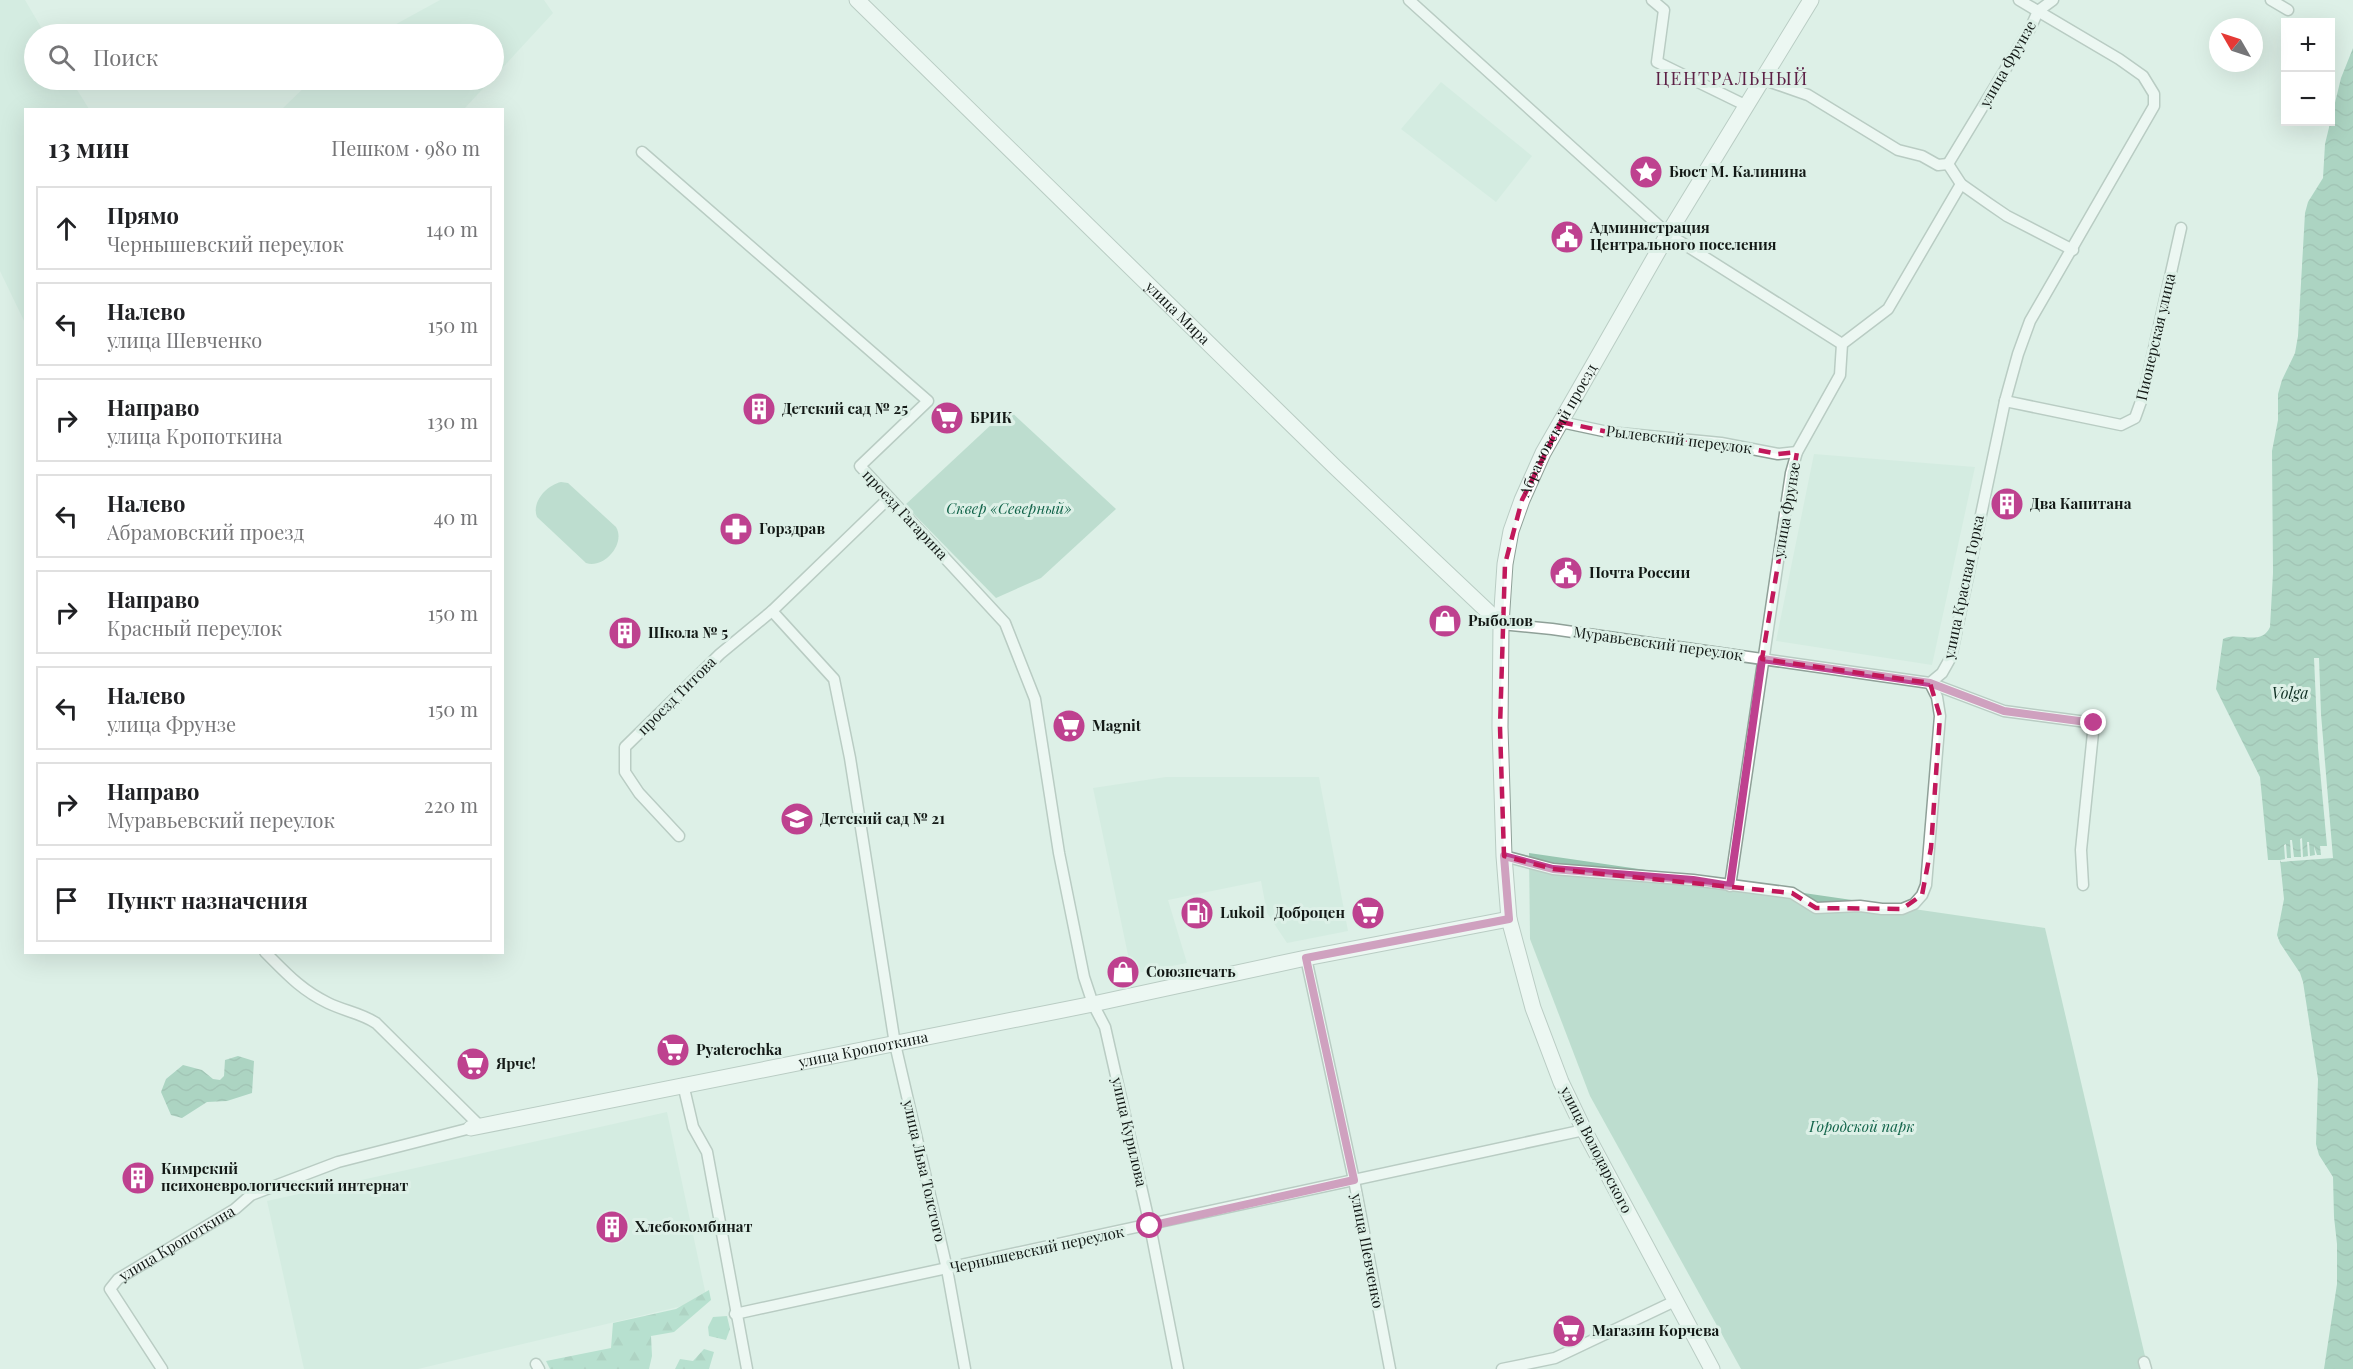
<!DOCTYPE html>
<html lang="ru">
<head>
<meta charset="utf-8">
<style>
	:root { --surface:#fff; --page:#f2f2f2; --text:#202124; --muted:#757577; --line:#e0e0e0 }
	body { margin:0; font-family:"Playfair Display",serif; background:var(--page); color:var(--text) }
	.controls { position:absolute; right:18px; top:18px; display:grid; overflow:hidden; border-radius:0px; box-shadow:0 6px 24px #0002 }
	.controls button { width:54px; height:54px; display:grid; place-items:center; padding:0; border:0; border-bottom:2px solid var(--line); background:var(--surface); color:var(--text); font:30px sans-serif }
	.compass { position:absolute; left:2209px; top:18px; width:54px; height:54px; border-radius:50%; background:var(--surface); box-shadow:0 6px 24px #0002; rotate:309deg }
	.stop { position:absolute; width:18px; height:18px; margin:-14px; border:4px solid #be418f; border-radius:50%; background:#fff }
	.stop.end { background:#be418f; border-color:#fff; box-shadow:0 2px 6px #0008 }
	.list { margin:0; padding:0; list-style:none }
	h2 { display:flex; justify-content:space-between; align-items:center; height:78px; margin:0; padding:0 24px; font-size:26px }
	h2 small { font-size:20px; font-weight:400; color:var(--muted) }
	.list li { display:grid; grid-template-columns:39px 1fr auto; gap:18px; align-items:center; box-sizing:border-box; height:84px; margin:0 12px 12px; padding:0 12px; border:2px solid var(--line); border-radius:0px }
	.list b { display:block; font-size:22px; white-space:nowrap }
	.list p { margin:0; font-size:20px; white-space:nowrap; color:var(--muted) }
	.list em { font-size:20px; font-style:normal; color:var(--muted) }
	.icon { flex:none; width:33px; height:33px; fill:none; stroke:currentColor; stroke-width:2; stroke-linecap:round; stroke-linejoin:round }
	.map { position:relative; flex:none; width:2353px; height:1369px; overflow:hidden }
	.search { position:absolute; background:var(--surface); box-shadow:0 6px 24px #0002; left:24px; top:24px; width:480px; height:66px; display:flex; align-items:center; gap:15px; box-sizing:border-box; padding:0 21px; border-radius:33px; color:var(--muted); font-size:22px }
	.panel { position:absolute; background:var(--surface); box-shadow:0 6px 24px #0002; left:24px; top:108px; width:480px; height:846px; border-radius:0px }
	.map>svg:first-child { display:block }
	.built { fill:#cbe6d9 }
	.forest { fill:url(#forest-firs) }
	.park { fill:#98c6b1 }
	.water { fill:url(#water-waves) }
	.pier { fill:#ddf0e7 }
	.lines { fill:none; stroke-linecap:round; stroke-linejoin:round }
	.street-casing { stroke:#8fa098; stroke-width:13 }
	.secondary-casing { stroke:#8fa098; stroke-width:17 }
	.street { stroke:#fff; stroke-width:10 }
	.secondary { stroke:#fff; stroke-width:15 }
	.route { stroke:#be418f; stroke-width:8 }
	.marked { fill:none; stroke:#c2185b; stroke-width:4.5; stroke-dasharray:12 8; stroke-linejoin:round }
	.labels { text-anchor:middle; stroke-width:6; stroke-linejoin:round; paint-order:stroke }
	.street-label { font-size:15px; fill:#131916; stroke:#ddf0e7 }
	.poi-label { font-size:15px; font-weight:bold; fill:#131916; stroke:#ddf0e7; text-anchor:start }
	.park-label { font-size:15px; font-style:italic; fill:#116349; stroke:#ddf0e7 }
	.water-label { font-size:16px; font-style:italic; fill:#113024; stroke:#ddf0e7 }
	.quarter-label { font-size:18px; letter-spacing:1.5px; fill:#5d2146; stroke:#ddf0e7 }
</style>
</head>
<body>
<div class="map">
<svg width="2353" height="1369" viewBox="0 0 2353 1369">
	<defs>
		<pattern id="forest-firs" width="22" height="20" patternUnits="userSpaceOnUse" patternTransform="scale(1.5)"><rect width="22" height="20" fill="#8bcdb1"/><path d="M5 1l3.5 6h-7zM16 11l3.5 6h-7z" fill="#77af98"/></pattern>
		<pattern id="water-waves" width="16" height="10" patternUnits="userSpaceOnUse" patternTransform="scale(1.5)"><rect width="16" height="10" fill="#71b296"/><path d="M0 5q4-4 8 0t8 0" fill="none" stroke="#5c9079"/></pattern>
	</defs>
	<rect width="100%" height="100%" fill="#ddf0e7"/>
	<g class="built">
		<polygon points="0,0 25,0 45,34 34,34 34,80 71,80 89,109 26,110 25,323 0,271"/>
		<polygon points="440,0 544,0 553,13 494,77 494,34 378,34"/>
		<polygon points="312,80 491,80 464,109 282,109"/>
		<polygon points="1441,82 1532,156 1496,202 1401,129"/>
		<polygon points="1814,454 1975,467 1932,665 1776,641"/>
		<polygon points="1166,777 1319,777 1348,931 1287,943 1267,913 1261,881 1168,900 1187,963 1132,974 1093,788"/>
		<polygon points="667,1112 707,1300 418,1369 304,1369 267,1201"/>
	</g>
	<g class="forest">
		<polygon points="709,1290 711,1300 674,1332 651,1336 652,1356 649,1369 550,1369 546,1361 611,1348 613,1323 676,1309"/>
		<polygon points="727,1316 730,1329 726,1340 709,1336 708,1327 713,1317"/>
		<polygon points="704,1349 714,1352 709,1369 675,1369 680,1359 693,1361"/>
	</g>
	<g class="park">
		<polygon points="1008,409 1116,509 1041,578 996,598 905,505"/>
		<path d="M561,482L568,483L616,527C626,544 604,569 586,563L537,517C531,502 547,485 561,482Z"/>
		<polygon points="1529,853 2045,928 2148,1369 1741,1369 1590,1096 1530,939"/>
	</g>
	<g class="water">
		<path d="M2353,48V1369H2324L2337,1284V1244L2334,1217L2333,1177L2319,1155L2316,1144L2318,1079L2303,982L2300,973L2280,943L2277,935L2284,899L2280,860H2268L2260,777L2216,689L2223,639C2239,631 2261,647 2270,627L2273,573L2272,451L2278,420V394L2282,380L2295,353L2298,336L2305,213L2308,202L2323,178L2325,144L2341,78Z"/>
		<polygon points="238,1056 254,1061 252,1093 227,1101 207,1102 182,1118 171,1115 161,1092 166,1079 183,1065 202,1070 213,1079 220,1080 224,1076 225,1060"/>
	</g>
	<polygon class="pier" points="2314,658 2319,658 2321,714 2333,858 2281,862 2280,860 2285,859 2284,845 2286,844 2287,858 2291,858 2290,840 2292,840 2294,857 2301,857 2300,839 2302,838 2303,857 2308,856 2307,842 2309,842 2310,856 2315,855 2314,846 2317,855 2321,855 2320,846 2327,846 2318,748"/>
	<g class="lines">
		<defs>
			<g id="street">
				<polyline points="1409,0 1668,234 1842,344"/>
				<polyline points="1652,0 1664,10 1657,62 1747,106"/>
				<polyline points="2271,0 2288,10"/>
				<polyline points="1762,79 1808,95 1898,150 1922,156 1938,165 1948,164"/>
				<polyline points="642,152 928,401 860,466 1005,623 1035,699 1059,853 1084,977 1093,1004 1105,1027 1150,1226 1178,1369"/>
				<polyline points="1948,164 2031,27 2038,11 2053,0"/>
				<polyline points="1948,164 1961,184 1988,203 2007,216 2073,250"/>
				<polyline points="2005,401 2121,425 2135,418 2144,393 2181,228"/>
				<polyline points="1561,422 1608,432 1721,443 1778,454 1797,452"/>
				<polyline points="772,611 834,679 850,758 895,1044 947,1269 965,1369"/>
				<polyline points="1501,624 1552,629 1930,683 2004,711 2094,723 2081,850 2083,885"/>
				<polyline points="679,836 639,793 625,772 625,747 720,654 772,611 889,498"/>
				<polyline points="1504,856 1553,869 1693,880 1792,893 1816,908 1860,906 1882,909 1902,909 1914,904 1922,895 1926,885 1940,716 1937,697 1930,683 1942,673 1951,657 2005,401 2018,354 2030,321 2154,106 2154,94 2143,76 2119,59 2019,0"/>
				<polyline points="1730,886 1791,473 1797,452 1840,375 1842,344 1888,309 1961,184"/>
				<path d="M265,952C286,973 301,990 328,1003C344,1011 361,1013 376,1023L480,1126"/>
				<polyline points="1306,958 1354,1180 1390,1369"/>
				<polyline points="683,1084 693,1127 707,1152 747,1369"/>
				<polyline points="735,1314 1584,1130"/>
				<polyline points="2144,1362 2146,1369"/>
				<polyline points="536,1364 539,1369"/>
				<path id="s1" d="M162,1369L110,1289L118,1279L235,1209L251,1195L338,1162L471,1128"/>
				<polyline points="1502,1369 1555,1358 1675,1301"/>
			</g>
			<g id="secondary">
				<path id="s2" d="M857,0L1335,467L1501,624"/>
				<path id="s3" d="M471,1128L1093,1004L1306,958L1509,919"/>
				<path id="s4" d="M1712,1369L1584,1130L1561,1082L1533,1008L1509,919L1504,856L1500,727L1501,624L1505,564L1511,531L1522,500L1543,453L1668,234L1811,0"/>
			</g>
		</defs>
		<use href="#street" class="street-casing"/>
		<use href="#secondary" class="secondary-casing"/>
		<use href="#street" class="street"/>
		<use href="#secondary" class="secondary"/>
	</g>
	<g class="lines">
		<polyline class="route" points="1150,1226 1354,1180 1306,958 1509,919 1504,856 1553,869 1693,880 1730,886 1762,659 1930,683 2004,711 2094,723"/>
	</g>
	<path d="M0 0H2353V1369H0ZM1561,422L1608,432L1721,443L1778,454L1797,452L1762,659L1930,683L1940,716L1931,848L1922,895L1902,909L1816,908L1792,893L1553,869L1504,856L1500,727L1505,564L1522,500Z" fill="#ddf0e7" fill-opacity=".55" fill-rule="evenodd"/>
	<path class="marked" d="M1561,422L1608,432L1721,443L1778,454L1797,452L1762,659L1930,683L1940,716L1931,848L1922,895L1902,909L1816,908L1792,893L1553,869L1504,856L1500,727L1505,564L1522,500Z"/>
	<defs>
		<symbol id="sight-disc" viewBox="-11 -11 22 22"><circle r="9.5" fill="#be418f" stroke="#ddf0e7"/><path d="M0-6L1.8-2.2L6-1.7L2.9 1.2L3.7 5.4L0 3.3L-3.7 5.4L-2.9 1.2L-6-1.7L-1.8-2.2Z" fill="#fff"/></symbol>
		<symbol id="civic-disc" viewBox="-11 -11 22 22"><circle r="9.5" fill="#be418f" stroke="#ddf0e7"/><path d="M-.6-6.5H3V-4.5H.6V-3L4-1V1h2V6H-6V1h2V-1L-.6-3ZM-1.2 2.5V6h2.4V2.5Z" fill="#fff"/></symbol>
		<symbol id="building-disc" viewBox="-11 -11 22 22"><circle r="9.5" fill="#be418f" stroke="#ddf0e7"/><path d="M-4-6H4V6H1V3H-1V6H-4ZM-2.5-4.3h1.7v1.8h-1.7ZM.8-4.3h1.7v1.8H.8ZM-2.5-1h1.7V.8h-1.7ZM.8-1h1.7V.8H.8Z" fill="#fff"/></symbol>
		<symbol id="supermarket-disc" viewBox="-11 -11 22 22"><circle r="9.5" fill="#be418f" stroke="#ddf0e7"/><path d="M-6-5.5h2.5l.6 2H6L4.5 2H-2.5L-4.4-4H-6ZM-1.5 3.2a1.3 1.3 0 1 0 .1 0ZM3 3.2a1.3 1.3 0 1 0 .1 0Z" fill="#fff"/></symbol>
		<symbol id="pharmacy-disc" viewBox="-11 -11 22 22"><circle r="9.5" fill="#be418f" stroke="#ddf0e7"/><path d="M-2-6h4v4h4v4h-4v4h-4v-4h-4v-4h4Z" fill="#fff"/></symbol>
		<symbol id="shop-disc" viewBox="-11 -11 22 22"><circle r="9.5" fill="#be418f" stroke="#ddf0e7"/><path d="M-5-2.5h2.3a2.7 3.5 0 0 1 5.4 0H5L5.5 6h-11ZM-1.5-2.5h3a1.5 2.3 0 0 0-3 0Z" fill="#fff"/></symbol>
		<symbol id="school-disc" viewBox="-11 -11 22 22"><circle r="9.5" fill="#be418f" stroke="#ddf0e7"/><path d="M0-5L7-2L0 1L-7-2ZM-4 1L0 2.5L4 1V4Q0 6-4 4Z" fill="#fff"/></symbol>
		<symbol id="fuel-disc" viewBox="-11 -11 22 22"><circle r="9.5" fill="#be418f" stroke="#ddf0e7"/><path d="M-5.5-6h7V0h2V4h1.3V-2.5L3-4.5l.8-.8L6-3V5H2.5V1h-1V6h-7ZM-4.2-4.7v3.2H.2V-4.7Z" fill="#fff"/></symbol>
	</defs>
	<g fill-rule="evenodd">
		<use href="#sight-disc" x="1627" y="153" width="38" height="38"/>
		<use href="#civic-disc" x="1548" y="218" width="38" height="38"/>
		<use href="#building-disc" x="740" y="390" width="38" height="38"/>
		<use href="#supermarket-disc" x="928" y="399" width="38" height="38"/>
		<use href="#building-disc" x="1988" y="485" width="38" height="38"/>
		<use href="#pharmacy-disc" x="717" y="510" width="38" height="38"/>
		<use href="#civic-disc" x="1547" y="554" width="38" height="38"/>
		<use href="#shop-disc" x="1426" y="602" width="38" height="38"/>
		<use href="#building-disc" x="606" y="614" width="38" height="38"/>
		<use href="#supermarket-disc" x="1050" y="707" width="38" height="38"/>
		<use href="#school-disc" x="778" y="800" width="38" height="38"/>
		<use href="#fuel-disc" x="1178" y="894" width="38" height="38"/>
		<use href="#supermarket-disc" x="1349" y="894" width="38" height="38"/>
		<use href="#shop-disc" x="1104" y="953" width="38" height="38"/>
		<use href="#supermarket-disc" x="654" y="1031" width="38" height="38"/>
		<use href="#supermarket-disc" x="454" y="1045" width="38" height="38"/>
		<use href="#building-disc" x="119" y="1159" width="38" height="38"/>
		<use href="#building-disc" x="593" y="1208" width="38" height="38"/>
		<use href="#supermarket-disc" x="1550" y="1312" width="38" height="38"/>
	</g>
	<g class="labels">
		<g class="street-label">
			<text transform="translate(2008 64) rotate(-60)" y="5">улица Фрунзе</text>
			<text dy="5" stroke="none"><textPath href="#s2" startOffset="448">улица Мира</textPath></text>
			<text transform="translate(2156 337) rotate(-77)" y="5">Пионерская улица</text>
			<text dy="5" stroke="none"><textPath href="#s4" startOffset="996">Абрамовский проезд</textPath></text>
			<text transform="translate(1679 440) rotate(7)" y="5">Рылевский переулок</text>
			<text transform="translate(1787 510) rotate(-80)" y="5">улица Фрунзе</text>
			<text transform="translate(905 515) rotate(47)" y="5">проезд Гагарина</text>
			<text transform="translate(1964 587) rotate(-78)" y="5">улица Красная Горка</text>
			<text transform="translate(1658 644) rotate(8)" y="5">Муравьевский переулок</text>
			<text transform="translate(677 696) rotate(-45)" y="5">проезд Титова</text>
			<text dy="5" stroke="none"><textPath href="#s3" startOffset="400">улица Кропоткина</textPath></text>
			<text transform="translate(1129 1132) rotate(77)" y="5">улица Курилова</text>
			<text transform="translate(1596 1150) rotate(63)" y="5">улица Володарского</text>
			<text transform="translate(924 1171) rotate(77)" y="5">улица Льва Толстого</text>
			<text dy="5" stroke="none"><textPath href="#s1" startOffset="177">улица Кропоткина</textPath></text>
			<text transform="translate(1037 1250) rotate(-12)" y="5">Чернышевский переулок</text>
			<text transform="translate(1367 1251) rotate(79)" y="5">улица Шевченко</text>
		</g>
		<g class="poi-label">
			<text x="1669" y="177">Бюст М. Калинина</text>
			<text x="1590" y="233">Администрация<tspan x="1590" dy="17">Центрального поселения</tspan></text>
			<text x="782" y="414">Детский сад № 25</text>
			<text x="970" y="423">БРИК</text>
			<text x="2030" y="509">Два Капитана</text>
			<text x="759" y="534">Горздрав</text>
			<text x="1589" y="578">Почта России</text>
			<text x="1468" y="626">Рыболов</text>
			<text x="648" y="638">Школа № 5</text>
			<text x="1092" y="731">Magnit</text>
			<text x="820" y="824">Детский сад № 21</text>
			<text x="1220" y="918">Lukoil</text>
			<text x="1345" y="918" text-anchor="end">Доброцен</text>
			<text x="1146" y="977">Союзпечать</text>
			<text x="696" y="1055">Pyaterochka</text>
			<text x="496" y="1069">Ярче!</text>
			<text x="161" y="1174">Кимрский<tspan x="161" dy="17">психоневрологический интернат</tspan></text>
			<text x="635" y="1232">Хлебокомбинат</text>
			<text x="1592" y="1336">Магазин Корчева</text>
		</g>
		<g class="park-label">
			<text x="1009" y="514">Сквер «Северный»</text>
			<text x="1862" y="1132">Городской парк</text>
		</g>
		<g class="water-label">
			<text x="2290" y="699">Volga</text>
		</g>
		<g class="quarter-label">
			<text x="1732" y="85">ЦЕНТРАЛЬНЫЙ</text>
		</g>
	</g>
</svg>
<div class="controls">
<button>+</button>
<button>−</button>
</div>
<svg class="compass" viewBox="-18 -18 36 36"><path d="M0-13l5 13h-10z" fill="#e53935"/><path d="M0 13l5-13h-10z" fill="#757577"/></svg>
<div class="stop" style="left:1150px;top:1226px"></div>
<div class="stop end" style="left:2094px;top:723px"></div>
<div class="search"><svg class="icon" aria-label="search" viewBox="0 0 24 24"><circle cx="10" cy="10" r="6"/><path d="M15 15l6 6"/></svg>Поиск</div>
<section class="panel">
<h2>13 мин<small>Пешком · 980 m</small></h2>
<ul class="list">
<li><svg class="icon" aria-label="ahead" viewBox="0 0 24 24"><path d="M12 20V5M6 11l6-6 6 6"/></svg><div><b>Прямо</b><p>Чернышевский переулок</p></div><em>140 m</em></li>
<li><svg class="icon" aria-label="left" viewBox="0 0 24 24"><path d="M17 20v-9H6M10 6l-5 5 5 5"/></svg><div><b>Налево</b><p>улица Шевченко</p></div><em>150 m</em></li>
<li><svg class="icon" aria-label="right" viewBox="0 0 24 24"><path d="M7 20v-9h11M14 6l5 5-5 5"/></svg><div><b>Направо</b><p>улица Кропоткина</p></div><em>130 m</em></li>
<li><svg class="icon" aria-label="left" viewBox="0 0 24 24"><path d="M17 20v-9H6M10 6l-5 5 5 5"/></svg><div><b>Налево</b><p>Абрамовский проезд</p></div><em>40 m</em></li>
<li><svg class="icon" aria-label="right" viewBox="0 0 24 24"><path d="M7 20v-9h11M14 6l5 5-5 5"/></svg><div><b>Направо</b><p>Красный переулок</p></div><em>150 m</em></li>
<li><svg class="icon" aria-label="left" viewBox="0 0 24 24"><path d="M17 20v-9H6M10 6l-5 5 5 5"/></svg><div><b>Налево</b><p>улица Фрунзе</p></div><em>150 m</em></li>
<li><svg class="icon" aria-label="right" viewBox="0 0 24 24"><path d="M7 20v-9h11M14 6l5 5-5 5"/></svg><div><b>Направо</b><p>Муравьевский переулок</p></div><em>220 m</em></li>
<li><svg class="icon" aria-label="arrive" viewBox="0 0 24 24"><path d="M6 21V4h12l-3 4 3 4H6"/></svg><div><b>Пункт назначения</b></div></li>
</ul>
</section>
</div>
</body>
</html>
